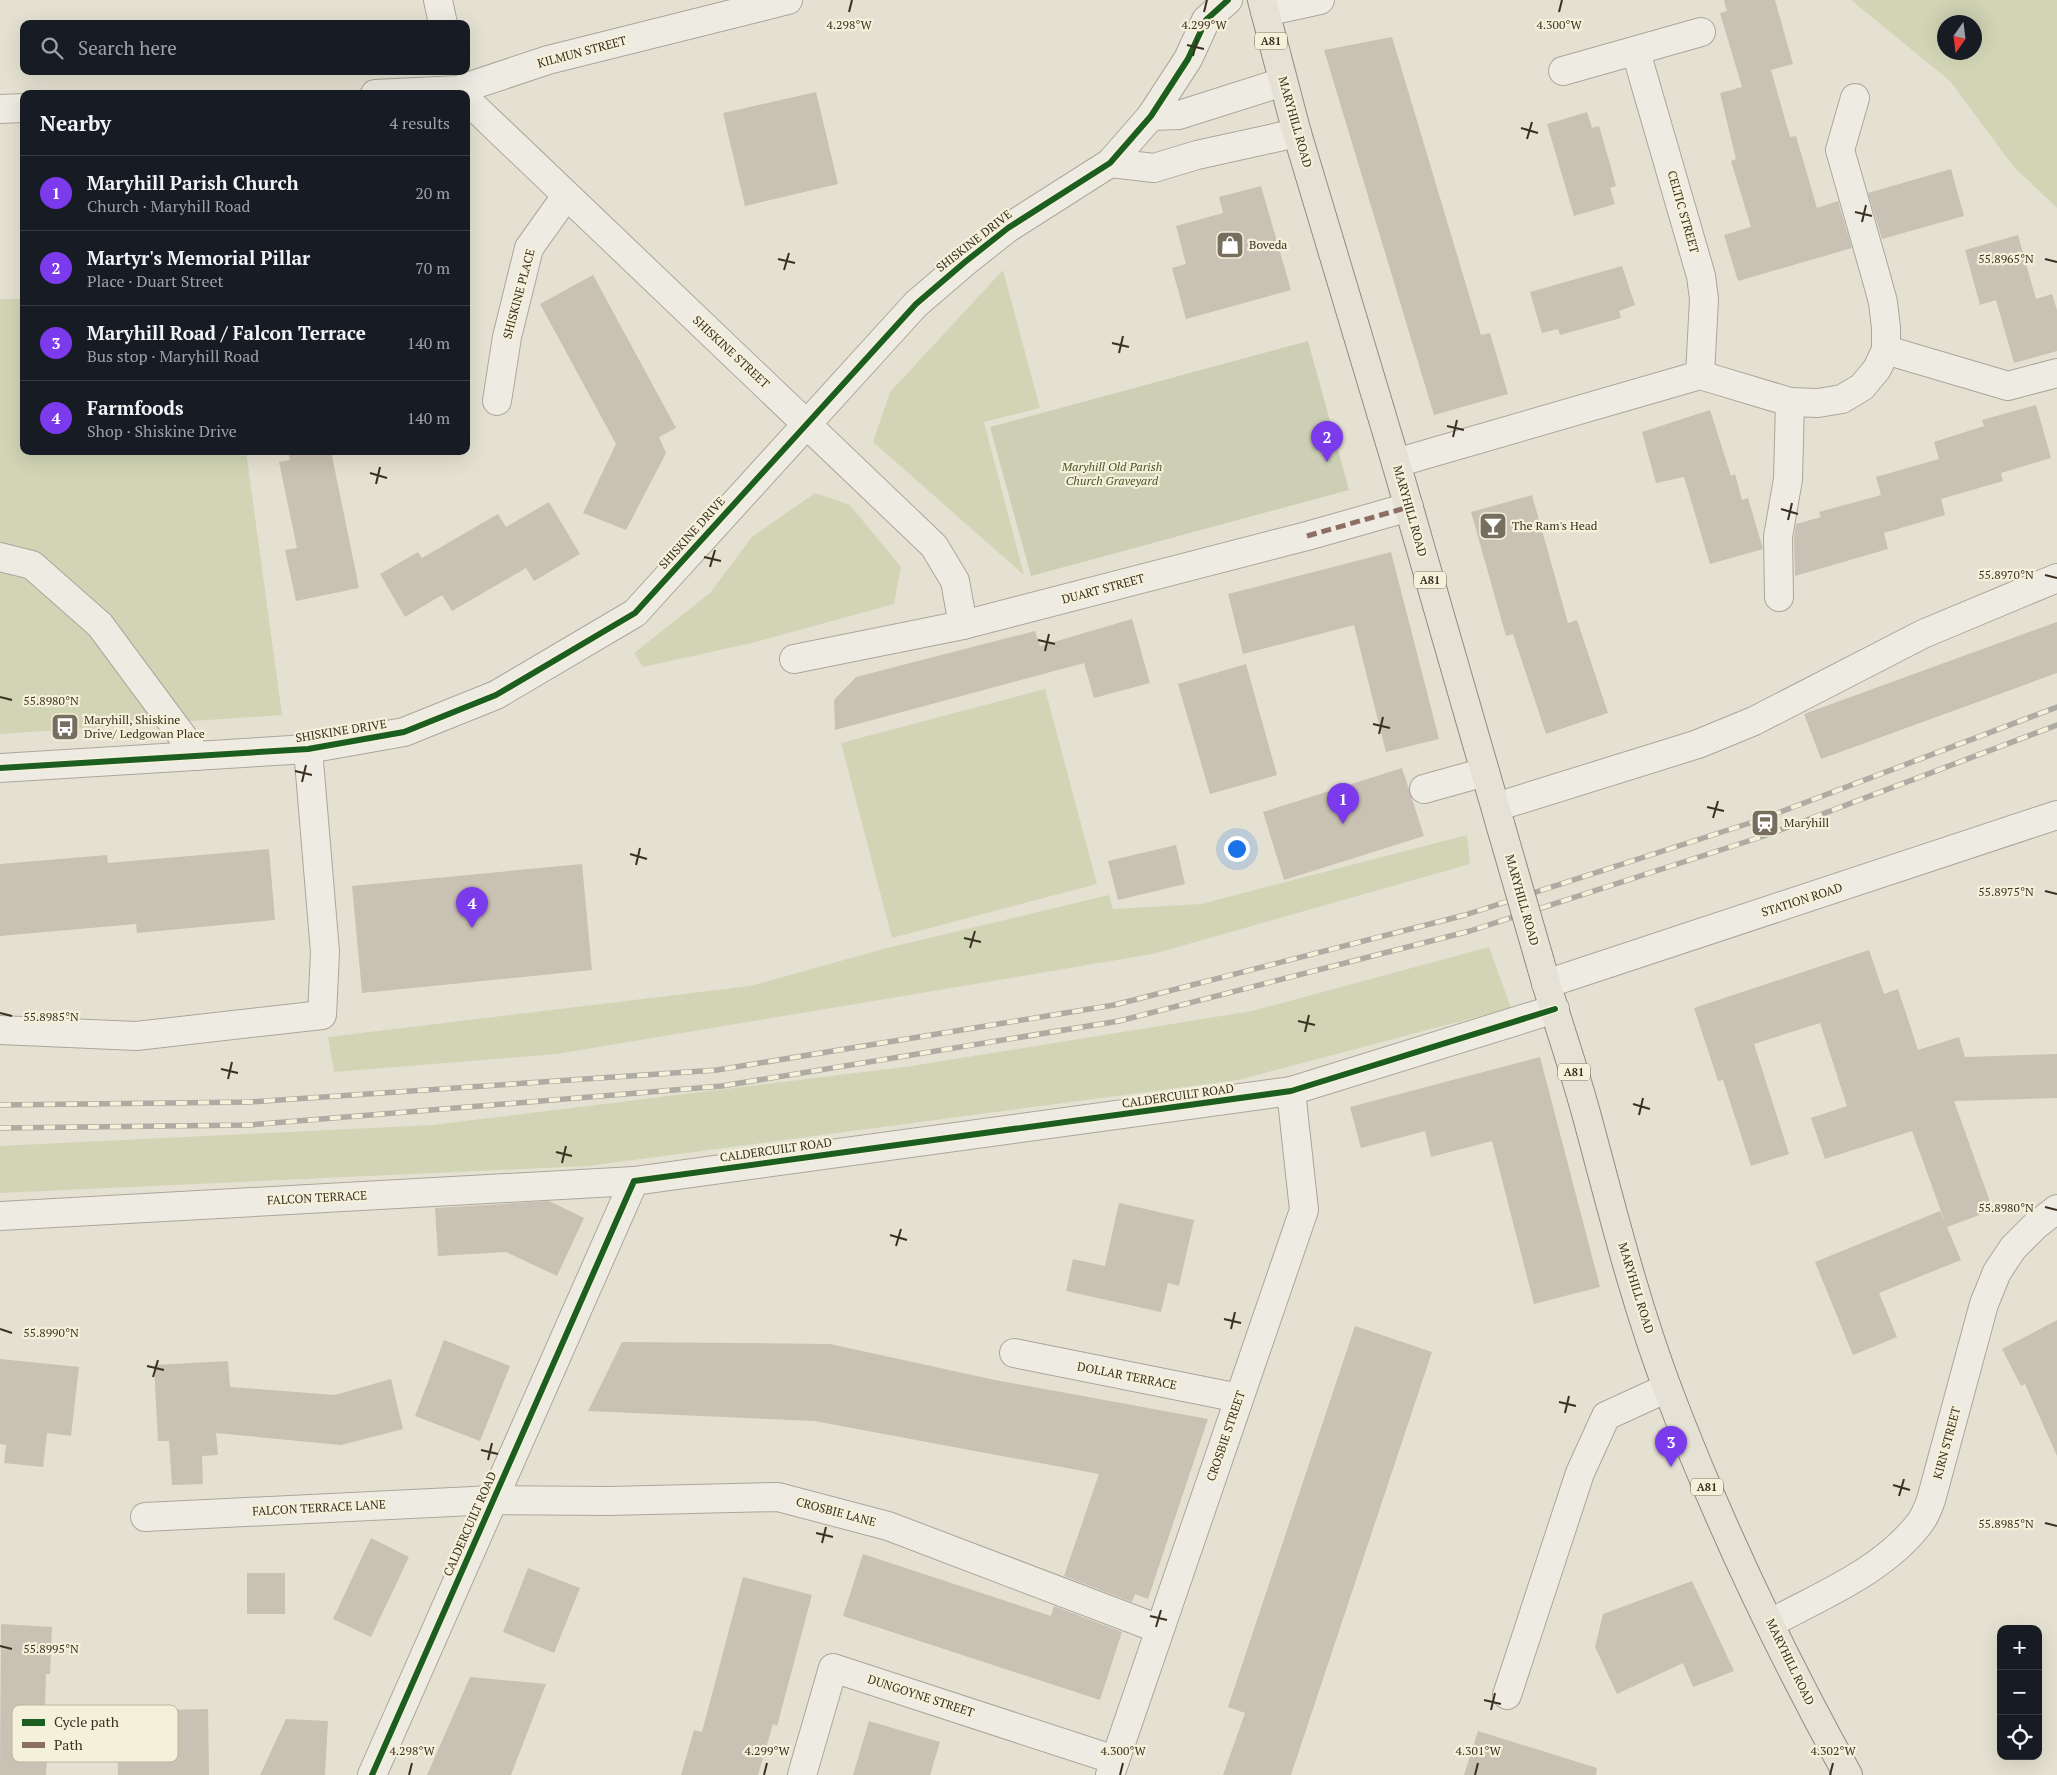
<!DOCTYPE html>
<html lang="en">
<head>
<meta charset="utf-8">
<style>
	:root { --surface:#171b24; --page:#242831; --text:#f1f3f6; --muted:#9ea1a6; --line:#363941; --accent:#7c3aed }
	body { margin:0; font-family:"PT Serif",serif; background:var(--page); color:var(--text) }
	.controls { position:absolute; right:15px; bottom:15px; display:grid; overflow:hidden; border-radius:10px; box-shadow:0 5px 20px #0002 }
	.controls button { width:45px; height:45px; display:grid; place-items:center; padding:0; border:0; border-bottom:1px solid var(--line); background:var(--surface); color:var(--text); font:25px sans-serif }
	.compass { position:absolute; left:1937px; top:15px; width:45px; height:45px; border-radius:50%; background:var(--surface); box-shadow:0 5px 20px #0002; rotate:194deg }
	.you { position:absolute; left:1236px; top:848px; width:18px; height:18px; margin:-12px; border:4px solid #fff; border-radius:50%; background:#1a73e8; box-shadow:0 0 0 8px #1a73e833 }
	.badge { display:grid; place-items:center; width:32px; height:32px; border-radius:50%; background:var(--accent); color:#fff; font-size:16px; font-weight:700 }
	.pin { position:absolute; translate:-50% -41px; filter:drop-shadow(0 1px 2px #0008) }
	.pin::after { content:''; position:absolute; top:26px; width:18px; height:15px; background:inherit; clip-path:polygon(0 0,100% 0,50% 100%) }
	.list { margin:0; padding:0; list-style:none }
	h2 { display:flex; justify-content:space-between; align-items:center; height:65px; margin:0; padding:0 20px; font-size:21px }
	h2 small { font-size:16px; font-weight:400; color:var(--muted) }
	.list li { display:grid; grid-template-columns:32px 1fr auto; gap:15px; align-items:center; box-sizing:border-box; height:75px; padding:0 20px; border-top:1px solid var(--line) }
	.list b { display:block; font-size:19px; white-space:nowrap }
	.list p { margin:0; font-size:16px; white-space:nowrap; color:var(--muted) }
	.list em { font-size:16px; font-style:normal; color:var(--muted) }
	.icon { flex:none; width:28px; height:28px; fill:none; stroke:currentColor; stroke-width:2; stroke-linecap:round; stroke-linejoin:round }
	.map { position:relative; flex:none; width:2057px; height:1775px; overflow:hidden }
	.search { position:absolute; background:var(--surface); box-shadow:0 5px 20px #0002; left:20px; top:20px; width:450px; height:55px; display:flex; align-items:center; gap:12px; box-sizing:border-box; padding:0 18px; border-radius:10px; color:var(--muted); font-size:19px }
	.panel { position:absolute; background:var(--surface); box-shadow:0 5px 20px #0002; left:20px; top:90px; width:450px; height:365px; border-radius:10px }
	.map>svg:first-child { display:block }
	.green { fill:#d1d5b5; fill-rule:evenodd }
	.cemetery { fill:#cccfb4 }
	.building { fill:#c9c1b3 }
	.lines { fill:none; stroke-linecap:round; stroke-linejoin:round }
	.minor-casing { stroke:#aba69a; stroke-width:30 }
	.major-casing { stroke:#908b81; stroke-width:30 }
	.minor { stroke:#eeebe3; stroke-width:28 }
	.major { stroke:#e5e2d5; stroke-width:28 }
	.rail-casing { stroke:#aeaba2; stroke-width:5.5 }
	.rail { stroke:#f5f0d9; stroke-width:4; stroke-dasharray:11; stroke-linecap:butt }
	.major-bridge-casing { stroke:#908b81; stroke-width:30; stroke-linecap:butt }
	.major-bridge { stroke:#e5e2d5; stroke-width:28 }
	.quiet { stroke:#8d6e63; stroke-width:5; stroke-dasharray:10 5; stroke-linecap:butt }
	.cycleway-casing { stroke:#f5f0d9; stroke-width:9 }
	.cycleway { stroke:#1b5e20; stroke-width:6 }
	.ticks { fill:none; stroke:#3a3021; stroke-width:2 }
	.labels { text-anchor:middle; stroke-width:4.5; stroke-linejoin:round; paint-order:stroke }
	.shield { fill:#f5f0d9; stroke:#726a58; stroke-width:1 }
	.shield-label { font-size:11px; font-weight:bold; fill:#3a3021 }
	.street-label { font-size:12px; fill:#3a3021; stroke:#f5f0d9 }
	.poi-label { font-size:12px; fill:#3a3021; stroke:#f5f0d9; text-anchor:start }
	.park-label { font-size:12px; font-style:italic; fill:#465629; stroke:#f5f0d9 }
	.key { fill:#f5f0d9; stroke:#bdb6a2; stroke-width:1 }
	.key-label { font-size:14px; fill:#3a3021 }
	.ticks-label { font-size:12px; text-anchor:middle; fill:#3a3021; stroke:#f5f0d9; stroke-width:4.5; stroke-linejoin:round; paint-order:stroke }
</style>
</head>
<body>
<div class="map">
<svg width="2057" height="1775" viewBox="0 0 2057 1775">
	<rect width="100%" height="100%" fill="#e5e1d2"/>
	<g class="green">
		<path d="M1851,0H2057V208L2013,166L1950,81ZM1974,22V52H1944V22Z"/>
		<polygon points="1003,270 1040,408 984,422 1024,575 873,442 890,392"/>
		<polygon points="0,299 24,299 24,451 246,451 282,715 0,734"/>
		<polygon points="815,493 850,505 901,567 894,604 756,642 643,667 634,653 710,593 752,537"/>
		<polygon points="1045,689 1097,884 892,938 841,743"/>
		<polygon points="1467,835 1470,864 1153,954 557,1054 334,1072 328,1037 750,986 887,948 1109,895 1113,909 1201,904"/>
		<polygon points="1489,947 1511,1008 1238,1080 588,1166 0,1193 0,1146 432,1125 912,1066 1252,1011"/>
	</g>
	<polygon class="cemetery" points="1308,341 1349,490 1031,576 990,427"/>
	<g class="building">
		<polygon points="1724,0 1775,0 1793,64 1771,70 1790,137 1796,136 1817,208 1838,201 1852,248 1738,281 1724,235 1751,227 1731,161 1736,159 1720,93 1742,87 1720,13 1727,11"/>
		<polygon points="1392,37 1481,335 1490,333 1508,394 1434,415 1324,50"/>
		<polygon points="816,92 838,184 745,206 723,113"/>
		<polygon points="1587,112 1592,128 1599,126 1610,164 1616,186 1610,188 1615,204 1574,216 1547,124"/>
		<polygon points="1951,169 1964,216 1882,239 1868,193"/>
		<polygon points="1261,186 1291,290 1186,319 1172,268 1186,264 1176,226 1223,213 1219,197"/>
		<polygon points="2018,235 2036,299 2052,294 2057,310 2057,351 2014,363 1996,300 1980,305 1965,250"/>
		<polygon points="1622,266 1635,305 1619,311 1621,318 1560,335 1558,329 1542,333 1530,292"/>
		<polygon points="593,275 676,428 659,437 666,453 626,530 583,513 616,444 540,304"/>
		<polygon points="2036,405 2051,458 2001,473 2003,481 1941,499 1945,515 1884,533 1888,549 1795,576 1794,538 1796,524 1821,517 1819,512 1881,495 1876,477 1939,459 1934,442 1984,426 1982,420"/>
		<polygon points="1710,410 1731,476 1735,474 1742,500 1748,498 1763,549 1710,564 1684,477 1656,483 1642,432"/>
		<polygon points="288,451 331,451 359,588 296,601 285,550 297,548 279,462 290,460"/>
		<polygon points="1532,495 1568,623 1577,620 1608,713 1546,734 1513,634 1506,636 1471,512"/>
		<polygon points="549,502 580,554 534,581 526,568 452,611 442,595 405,617 380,574 418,552 422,558 498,514 506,527"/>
		<polygon points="1391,552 1439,739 1386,752 1354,625 1243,654 1228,594"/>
		<polygon points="1132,619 1150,683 1094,698 1084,663 835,730 834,700 856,677 1035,631 1040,646"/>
		<polygon points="2057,622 2057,673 1821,759 1804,714"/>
		<polygon points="1246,664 1277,775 1210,794 1178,684"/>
		<polygon points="1402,768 1424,836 1284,880 1263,812"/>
		<polygon points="1176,845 1185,884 1118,900 1108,861"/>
		<polygon points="269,849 275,920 137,933 136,924 0,936 0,864 107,855 108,863"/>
		<polygon points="582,864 592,970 362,993 352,886"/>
		<polygon points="1869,950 1884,994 1898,989 1918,1050 1959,1037 1965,1057 2057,1054 2057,1098 1954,1101 1993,1210 1947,1227 1961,1260 1879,1293 1897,1337 1853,1355 1815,1262 1940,1211 1946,1225 1912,1131 1825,1159 1811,1118 1847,1106 1820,1023 1754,1044 1789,1154 1751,1166 1723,1080 1718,1081 1694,1008"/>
		<polygon points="1540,1057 1600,1287 1534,1304 1492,1141 1431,1157 1425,1131 1361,1148 1350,1107"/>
		<polygon points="549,1201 584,1218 557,1276 506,1252 438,1256 435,1208"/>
		<polygon points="1119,1203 1194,1220 1179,1286 1168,1283 1161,1312 1066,1291 1073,1259 1105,1266"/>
		<polygon points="2057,1320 2057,1456 2025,1384 2021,1386 2002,1349"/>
		<polygon points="1355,1326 1432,1352 1291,1775 1223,1775 1245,1713 1228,1707"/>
		<polygon points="444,1340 510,1366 480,1441 415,1416"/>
		<polygon points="622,1342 830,1344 995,1380 1208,1419 1148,1599 1135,1594 1132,1602 1064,1576 1099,1474 814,1421 588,1411"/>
		<polygon points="0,1359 79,1367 71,1436 47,1433 43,1467 4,1463 6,1445 0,1444"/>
		<polygon points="228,1361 230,1387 335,1395 391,1379 403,1429 341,1445 216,1433 218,1455 202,1456 203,1484 172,1485 169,1441 158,1441 154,1365"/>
		<polygon points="371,1538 409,1557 371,1637 333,1619"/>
		<polygon points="863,1554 1051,1616 1054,1606 1122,1632 1100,1700 843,1616"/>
		<polygon points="528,1568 580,1588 554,1653 503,1632"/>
		<rect x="247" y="1573" width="38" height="41"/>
		<polygon points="743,1577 812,1595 777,1726 773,1724 758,1775 681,1775 694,1730 702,1732"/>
		<polygon points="1692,1581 1734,1671 1693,1687 1683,1663 1617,1694 1595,1647 1603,1614"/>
		<polygon points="1,1624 52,1627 50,1674 46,1674 44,1742 48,1742 46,1775 0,1775"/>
		<polygon points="470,1677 546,1684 511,1775 427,1775"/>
		<polygon points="208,1709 209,1775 118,1775 116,1711"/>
		<polygon points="286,1719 328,1721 325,1775 260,1775"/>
		<polygon points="869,1721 940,1742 930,1775 853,1775"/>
		<polygon points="1478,1731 1597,1768 1596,1775 1464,1775"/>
	</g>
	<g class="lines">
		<defs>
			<g id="minor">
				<polyline points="438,0 443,24"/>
				<polyline points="1265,12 1320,0"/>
				<polyline points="1636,52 1701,276 1704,299 1700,375"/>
				<polyline points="1563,71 1701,32"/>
				<polyline points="375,94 458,90 548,60 788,0"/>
				<polyline points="466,99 934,546 955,581 963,625"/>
				<polyline points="0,109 24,108"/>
				<polyline points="1151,116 1179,115 1283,82"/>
				<polyline points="1110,163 1154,168 1197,155 1297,133"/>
				<polyline points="1886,350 2008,386 2057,373"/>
				<polyline points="497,401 507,337 529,248 566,196"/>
				<polyline points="1396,463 1700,375 1790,402 1818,403 1842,399 1862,387 1877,369 1886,350 1886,328 1883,302 1875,273 1840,150 1855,98"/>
				<polyline points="0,557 32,565 100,625 197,756"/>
				<polyline points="1779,597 1778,537 1788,479 1790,402"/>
				<polyline points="794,659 963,625 1307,536 1409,507"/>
				<polyline points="0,768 308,749 404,732 496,695 635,613 916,304 965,262 1008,228 1110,163 1151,116 1188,59 1206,20 1228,0"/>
				<polyline points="1424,789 1485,772"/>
				<polyline points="1496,807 1698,744 1754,721 1923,634 2057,578"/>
				<polyline points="1546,984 2057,815"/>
				<polyline points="0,1030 136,1036 322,1015 325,952 308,749"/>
				<polyline points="0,1216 634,1181"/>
				<polyline points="1014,1353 1239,1398"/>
				<polyline points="145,1517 493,1500 609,1501 778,1497 888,1526 1159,1629"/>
				<path d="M1771,1623C1822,1595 1883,1571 1919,1524C1925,1517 1928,1508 1931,1500L1984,1304L1997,1272L2013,1248L2036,1225L2057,1209"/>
				<polyline points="1507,1695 1580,1473 1606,1416 1667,1388"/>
				<polyline points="372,1775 634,1181 1291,1091 1555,1009"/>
				<polyline points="802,1775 833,1668 1115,1760"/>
				<polyline points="1110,1775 1304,1210 1291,1091"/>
			</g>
			<g id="major">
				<polyline points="1262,0 1297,133 1396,463 1501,827"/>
				<path d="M1540,962C1554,1012 1572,1062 1586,1113C1611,1205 1634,1300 1668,1390C1718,1522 1780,1652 1848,1775"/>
			</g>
		</defs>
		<use href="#minor" class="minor-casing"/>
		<use href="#major" class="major-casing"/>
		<use href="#minor" class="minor"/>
		<use href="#major" class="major"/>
		<defs>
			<g id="rail">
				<polyline points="0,1105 250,1102 717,1070 1114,1005 1465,915 1762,819 2057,707"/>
				<polyline points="0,1128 249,1125 722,1086 1119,1021 1470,931 1767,835 2057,725"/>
			</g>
		</defs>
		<use href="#rail" class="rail-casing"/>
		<use href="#rail" class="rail"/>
		<defs>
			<polyline id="major-bridge" points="1501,827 1540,962"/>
		</defs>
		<use href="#major-bridge" class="major-bridge-casing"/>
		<use href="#major-bridge" class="major-bridge"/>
		<polyline class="quiet" points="1307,536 1409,507"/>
		<defs>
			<g id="cycleway">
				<polyline points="0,768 308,749 404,732 496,695 635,613 916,304 965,262 1008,228 1110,163 1151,116 1188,59 1206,20 1228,0"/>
				<polyline points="372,1775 634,1181 1291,1091 1555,1009"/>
			</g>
		</defs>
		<use href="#cycleway" class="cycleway-casing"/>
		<use href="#cycleway" class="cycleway"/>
	</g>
	<path class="ticks" d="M849,12L852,0M1204,12L1207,0M1559,12L1562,0M1187,45L1204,49M1193,56L1197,39M1521,128L1538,133M1527,139L1532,122M1855,212L1872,216M1862,222L1866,205M778,259L795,263M2045,259L2057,262M784,270L789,253M1112,343L1129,347M1119,353L1123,336M1447,426L1464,430M1453,437L1457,420M370,473L387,478M376,484L380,467M1781,509L1798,514M1788,520L1792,503M704,557L721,561M710,567L715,550M2045,575L2057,578M1038,640L1055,644M1045,651L1049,634M0,697L12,700M1373,724L1390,728M1379,734L1383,717M295,771L312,775M302,782L306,765M1707,807L1724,811M1713,818L1718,801M630,854L647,859M636,865L640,848M2045,891L2057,894M964,938L981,942M970,948L975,931M0,1013L12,1016M1298,1021L1315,1025M1305,1032L1309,1015M221,1069L238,1073M228,1079L232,1062M1633,1104L1650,1109M1639,1115L1643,1098M556,1152L572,1156M562,1163L566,1146M2045,1207L2057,1210M890,1235L907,1240M896,1246L901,1229M1224,1319L1241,1323M0,1329L12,1333M1231,1329L1235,1312M147,1366L164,1370M153,1377L158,1360M1559,1402L1576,1406M1565,1413L1569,1396M481,1450L498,1454M488,1460L492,1443M1893,1485L1910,1490M1899,1496L1904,1479M2045,1523L2057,1526M816,1533L833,1537M822,1543L826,1527M1150,1616L1167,1620M1156,1627L1161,1610M0,1646L12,1649M1484,1700L1501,1704M1491,1710L1495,1693M409,1775L412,1763M764,1775L767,1763M1120,1775L1123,1763M1475,1775L1478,1763M1830,1775L1833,1763"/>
	<defs>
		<symbol id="shop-square" viewBox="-11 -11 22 22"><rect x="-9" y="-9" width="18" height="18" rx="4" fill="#766e5f" stroke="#f5f0d9"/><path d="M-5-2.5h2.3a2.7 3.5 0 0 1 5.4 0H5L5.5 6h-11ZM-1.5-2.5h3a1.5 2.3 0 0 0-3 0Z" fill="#fff"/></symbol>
		<symbol id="bar-square" viewBox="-11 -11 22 22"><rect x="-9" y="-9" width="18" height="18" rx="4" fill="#766e5f" stroke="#f5f0d9"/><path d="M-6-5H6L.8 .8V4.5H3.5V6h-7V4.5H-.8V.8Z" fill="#fff"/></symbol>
		<symbol id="bus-square" viewBox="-11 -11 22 22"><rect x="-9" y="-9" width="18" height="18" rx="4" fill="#766e5f" stroke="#f5f0d9"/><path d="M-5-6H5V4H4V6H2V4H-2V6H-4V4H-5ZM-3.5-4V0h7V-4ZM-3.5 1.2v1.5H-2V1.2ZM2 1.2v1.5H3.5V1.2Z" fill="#fff"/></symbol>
		<symbol id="station-square" viewBox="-11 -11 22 22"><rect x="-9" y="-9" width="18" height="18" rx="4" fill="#766e5f" stroke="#f5f0d9"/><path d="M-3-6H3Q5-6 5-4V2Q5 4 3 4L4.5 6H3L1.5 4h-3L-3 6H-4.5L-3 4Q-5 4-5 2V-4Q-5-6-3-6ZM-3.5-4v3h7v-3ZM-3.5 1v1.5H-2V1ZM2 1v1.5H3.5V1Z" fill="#fff"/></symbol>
	</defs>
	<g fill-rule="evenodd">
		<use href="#shop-square" x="1214" y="229" width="32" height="32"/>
		<use href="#bar-square" x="1477" y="510" width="32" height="32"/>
		<use href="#bus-square" x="49" y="711" width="32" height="32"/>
		<use href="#station-square" x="1749" y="807" width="32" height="32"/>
	</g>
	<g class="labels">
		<g class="shield">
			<rect x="1255" y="32.5" width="32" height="17" rx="4"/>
			<rect x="1414" y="571.5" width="32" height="17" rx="4"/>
			<rect x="1558" y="1063.5" width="32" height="17" rx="4"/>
			<rect x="1691" y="1478.5" width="32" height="17" rx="4"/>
		</g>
		<g class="shield-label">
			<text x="1271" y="45">A81</text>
			<text x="1430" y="584">A81</text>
			<text x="1574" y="1076">A81</text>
			<text x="1707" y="1491">A81</text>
		</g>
		<g class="street-label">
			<text transform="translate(582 52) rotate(-15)" y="4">KILMUN STREET</text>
			<text transform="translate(1295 122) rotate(74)" y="4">MARYHILL ROAD</text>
			<text transform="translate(1683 212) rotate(74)" y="4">CELTIC STREET</text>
			<text transform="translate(974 241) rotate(-38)" y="4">SHISKINE DRIVE</text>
			<text transform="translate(519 294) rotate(-75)" y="4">SHISKINE PLACE</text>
			<text transform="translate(731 352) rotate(43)" y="4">SHISKINE STREET</text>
			<text transform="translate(1410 511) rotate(74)" y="4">MARYHILL ROAD</text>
			<text transform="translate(692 533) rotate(-48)" y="4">SHISKINE DRIVE</text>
			<text transform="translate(1103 589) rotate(-15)" y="4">DUART STREET</text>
			<text transform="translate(341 731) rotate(-9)" y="4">SHISKINE DRIVE</text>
			<text transform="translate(1522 900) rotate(74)" y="4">MARYHILL ROAD</text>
			<text transform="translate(1802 900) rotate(-18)" y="4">STATION ROAD</text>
			<text transform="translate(1178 1096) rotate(-8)" y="4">CALDERCUILT ROAD</text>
			<text transform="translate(776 1150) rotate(-8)" y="4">CALDERCUILT ROAD</text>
			<text transform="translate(317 1198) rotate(-3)" y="4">FALCON TERRACE</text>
			<text transform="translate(1636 1288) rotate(73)" y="4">MARYHILL ROAD</text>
			<text transform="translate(1127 1376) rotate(11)" y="4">DOLLAR TERRACE</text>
			<text transform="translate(1226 1436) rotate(-71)" y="4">CROSBIE STREET</text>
			<text transform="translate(1947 1443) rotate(-75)" y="4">KIRN STREET</text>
			<text transform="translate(319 1508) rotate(-3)" y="4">FALCON TERRACE LANE</text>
			<text transform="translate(836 1512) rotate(15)" y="4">CROSBIE LANE</text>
			<text transform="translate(470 1524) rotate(-66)" y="4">CALDERCUILT ROAD</text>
			<text transform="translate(1790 1662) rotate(64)" y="4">MARYHILL ROAD</text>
			<text transform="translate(921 1696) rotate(18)" y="4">DUNGOYNE STREET</text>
		</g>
		<g class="poi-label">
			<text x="1249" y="249">Boveda</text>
			<text x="1512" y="530">The Ram's Head</text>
			<text x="84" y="724">Maryhill, Shiskine<tspan x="84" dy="14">Drive/ Ledgowan Place</tspan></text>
			<text x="1784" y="827">Maryhill</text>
		</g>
		<g class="park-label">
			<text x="1112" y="471">Maryhill Old Parish<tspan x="1112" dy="14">Church Graveyard</tspan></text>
		</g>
	</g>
	<rect x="12" y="1705" width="166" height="57" rx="8" class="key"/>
	<rect x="22" y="1719" width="23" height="7" fill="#1b5e20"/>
	<rect x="22" y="1742" width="23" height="6" fill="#8d6e63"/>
	<g class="key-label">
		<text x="54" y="1727">Cycle path</text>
		<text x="54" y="1750">Path</text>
	</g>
	<g class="ticks-label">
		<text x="849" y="29">4.298°W</text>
		<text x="1204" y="29">4.299°W</text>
		<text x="1559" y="29">4.300°W</text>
		<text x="2006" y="263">55.8965°N</text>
		<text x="2006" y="579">55.8970°N</text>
		<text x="51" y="705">55.8980°N</text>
		<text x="2006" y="896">55.8975°N</text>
		<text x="51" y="1021">55.8985°N</text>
		<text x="2006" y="1212">55.8980°N</text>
		<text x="51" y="1337">55.8990°N</text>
		<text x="2006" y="1528">55.8985°N</text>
		<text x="51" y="1653">55.8995°N</text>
		<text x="412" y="1755">4.298°W</text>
		<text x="767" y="1755">4.299°W</text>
		<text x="1123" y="1755">4.300°W</text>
		<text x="1478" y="1755">4.301°W</text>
		<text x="1833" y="1755">4.302°W</text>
	</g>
</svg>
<div class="controls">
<button>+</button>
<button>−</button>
<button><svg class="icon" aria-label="locate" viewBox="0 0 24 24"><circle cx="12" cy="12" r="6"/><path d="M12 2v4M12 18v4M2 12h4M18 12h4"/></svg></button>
</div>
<svg class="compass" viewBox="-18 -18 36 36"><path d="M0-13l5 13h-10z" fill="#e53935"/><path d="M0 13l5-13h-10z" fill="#9ea1a6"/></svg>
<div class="you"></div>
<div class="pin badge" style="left:1343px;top:824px">1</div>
<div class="pin badge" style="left:1327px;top:462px">2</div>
<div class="pin badge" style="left:1671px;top:1467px">3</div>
<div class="pin badge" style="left:472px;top:928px">4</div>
<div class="search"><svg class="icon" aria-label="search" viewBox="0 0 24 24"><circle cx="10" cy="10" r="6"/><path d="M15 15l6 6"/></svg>Search here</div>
<section class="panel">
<h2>Nearby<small>4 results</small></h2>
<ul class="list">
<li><span class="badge">1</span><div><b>Maryhill Parish Church</b><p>Church · Maryhill Road</p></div><em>20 m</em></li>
<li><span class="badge">2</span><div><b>Martyr's Memorial Pillar</b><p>Place · Duart Street</p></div><em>70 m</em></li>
<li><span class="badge">3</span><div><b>Maryhill Road / Falcon Terrace</b><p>Bus stop · Maryhill Road</p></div><em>140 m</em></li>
<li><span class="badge">4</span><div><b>Farmfoods</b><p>Shop · Shiskine Drive</p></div><em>140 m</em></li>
</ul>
</section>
</div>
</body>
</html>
